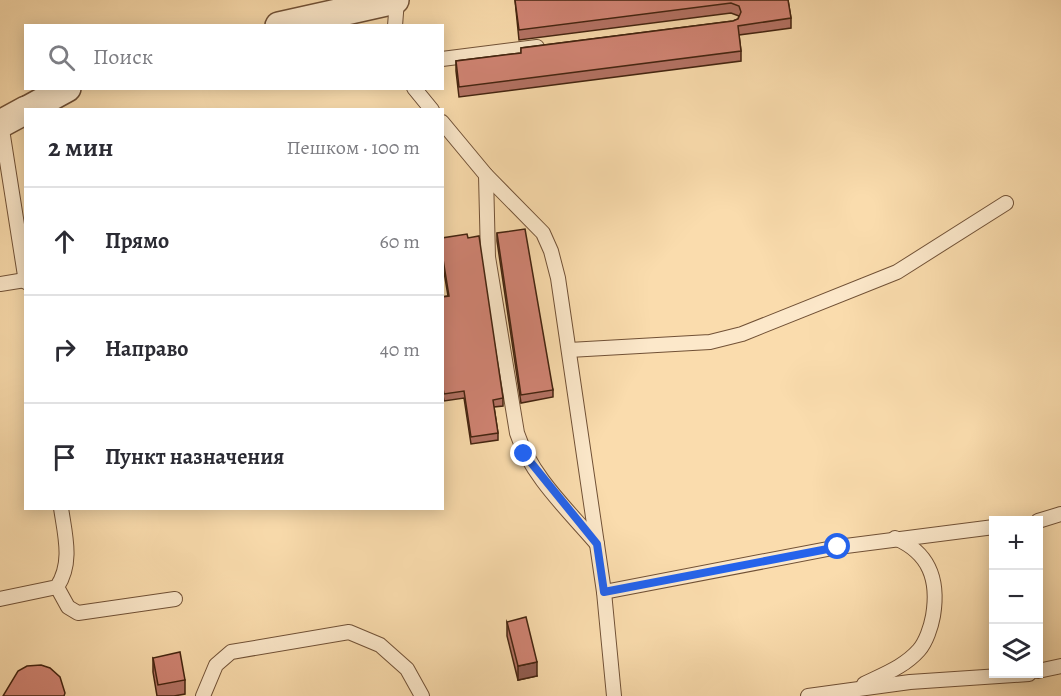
<!DOCTYPE html>
<html lang="ru">
<head>
<meta charset="utf-8">
<style>
	:root { --surface:#fff; --page:#f7f7f7; --text:#2b2b33; --muted:#7c7c81; --line:#e1e1e2 }
	body { margin:0; font-family:Alegreya,serif; background:var(--page); color:var(--text) }
	.controls { position:absolute; right:18px; bottom:18px; display:grid; overflow:hidden; border-radius:0px; box-shadow:0 3px 15px #0003 }
	.controls button { width:54px; height:54px; display:grid; place-items:center; padding:0; border:0; border-bottom:2px solid var(--line); background:var(--surface); color:var(--text); font:30px sans-serif }
	.stop { position:absolute; width:18px; height:18px; margin:-14px; border:4px solid #2563eb; border-radius:50%; background:#fff }
	.stop.end { background:#2563eb; border-color:#fff; box-shadow:0 2px 6px #0008 }
	.list { margin:0; padding:0; list-style:none }
	h2 { display:flex; justify-content:space-between; align-items:center; height:78px; margin:0; padding:0 24px; font-size:26px }
	h2 small { font-size:20px; font-weight:400; color:var(--muted) }
	.list li { display:grid; grid-template-columns:39px 1fr auto; gap:18px; align-items:center; box-sizing:border-box; height:108px; padding:0 24px; border-top:2px solid var(--line) }
	.list b { display:block; font-size:22px; white-space:nowrap }
	.list em { font-size:20px; font-style:normal; color:var(--muted) }
	.icon { flex:none; width:33px; height:33px; fill:none; stroke:currentColor; stroke-width:2; stroke-linecap:round; stroke-linejoin:round }
	.map { position:relative; flex:none; width:1061px; height:696px; overflow:hidden }
	.search { position:absolute; background:var(--surface); box-shadow:0 3px 15px #0003; left:24px; top:24px; width:420px; height:66px; display:flex; align-items:center; gap:15px; box-sizing:border-box; padding:0 21px; border-radius:0px; color:var(--muted); font-size:22px }
	.panel { position:absolute; background:var(--surface); box-shadow:0 3px 15px #0003; left:24px; top:108px; width:420px; height:402px; border-radius:0px }
	.map>svg:first-child { display:block }
	.lines { fill:none; stroke-linecap:round; stroke-linejoin:round }
	.lane-casing { stroke:#715136; stroke-width:16 }
	.street-casing { stroke:#715136; stroke-width:30 }
	.lane { stroke:#fce8ca; stroke-width:14 }
	.street { stroke:#fce8ca; stroke-width:27 }
	.wall { fill:#b47264; stroke:#43230f; stroke-width:1.5 }
	.shaded-wall { fill:#925c51; stroke:#43230f; stroke-width:1.5 }
	.building { fill:#d18474; stroke:#43230f; stroke-width:1.5 }
	.route { stroke:#2563eb; stroke-width:8 }
</style>
</head>
<body>
<div class="map">
<svg width="1061" height="696" viewBox="0 0 1061 696">
	<rect width="100%" height="100%" fill="#fadcad"/>
	<filter id="stains"><feTurbulence type="fractalNoise" baseFrequency=".00333" numOctaves="4"/><feColorMatrix values="0 0 0 0 .2 0 0 0 0 .09 0 0 0 0 .02 0 0 0 .5 -.17"/></filter>
	<radialGradient id="worn" r=".72"><stop offset=".6" stop-color="#630" stop-opacity="0"/><stop offset="1" stop-color="#630" stop-opacity=".3"/></radialGradient>
	<g class="lines">
		<defs>
			<g id="lane">
				<polyline points="395,26 397,0"/>
				<polyline points="442,59 537,47"/>
				<polyline points="414,88 432,110"/>
				<polyline points="442,122 486,175 543,233 551,251 558,278 604,592 614,696"/>
				<polyline points="1,123 26,282"/>
				<path d="M486,175L488,257L517,433C531,476 568,510 597,544"/>
				<polyline points="0,284 25,280"/>
				<polyline points="569,350 710,342 742,334 897,272 1006,203"/>
				<polyline points="1038,521 1061,514"/>
				<polyline points="57,587 68,607 78,613 175,599"/>
				<polyline points="604,592 838,547 994,527"/>
				<path d="M0,599L57,587C73,563 65,535 61,508"/>
				<polyline points="1038,671 1061,666"/>
				<path d="M864,684C884,674 904,667 919,650C926,642 931,627 933,616C939,580 930,553 895,538"/>
				<polyline points="203,696 216,665 231,652 349,632 380,645 407,669 422,696"/>
				<polyline points="808,696 910,682 1029,674"/>
			</g>
			<g id="street">
				<polyline points="279,26 395,0"/>
				<polyline points="27,110 67,88"/>
				<polyline points="0,124 26,110"/>
			</g>
		</defs>
		<use href="#lane" class="lane-casing"/>
		<use href="#street" class="street-casing"/>
		<use href="#lane" class="lane"/>
		<use href="#street" class="street"/>
	</g>
	<g class="wall">
		<polygon points="515,0 788,0 791,18 791,28 739,35 741,51 741,61 459,97 456,71 456,61 521,53 521,48 733,21 738,19 739,16 731,13 519,40"/>
		<polygon points="497,233 553,390 553,397 521,403 497,241"/>
		<polygon points="442,238 503,398 503,406 494,407 498,433 498,440 471,444 464,398 444,401 442,390 442,297 448,296 442,260"/>
		<polygon points="507,622 537,676 518,680 507,636"/>
		<polygon points="153,658 185,680 185,694 174,696 157,696 153,672"/>
	</g>
	<polygon class="shaded-wall" points="537,662 537,676 518,680 518,666"/>
	<g class="building">
		<polygon points="515,0 788,0 791,18 738,26 741,51 459,87 456,61 521,53 521,48 733,21 738,19 741,12 739,6 731,3 519,30"/>
		<polygon points="525,229 553,390 521,395 497,233"/>
		<polygon points="467,234 468,238 479,236 503,398 493,400 498,433 471,437 464,391 444,394 442,383 442,297 449,296 442,253 442,238"/>
		<polygon points="526,617 537,662 518,666 507,622"/>
		<polygon points="180,652 185,680 158,685 153,658"/>
		<polygon points="41,665 50,668 60,677 65,693 64,696 3,696 18,671 27,666"/>
	</g>
	<g class="lines">
		<polyline class="route" points="524,454 597,544 604,592 838,547"/>
	</g>
	<rect width="100%" height="100%" filter="url(#stains)"/>
	<rect width="100%" height="100%" fill="url(#worn)"/>
</svg>
<div class="controls">
<button>+</button>
<button>−</button>
<button><svg class="icon" aria-label="layers" viewBox="0 0 24 24"><path d="M12 4l9 5-9 5-9-5zM3 14l9 5 9-5"/></svg></button>
</div>
<div class="stop" style="left:838px;top:547px"></div>
<div class="stop end" style="left:524px;top:454px"></div>
<div class="search"><svg class="icon" aria-label="search" viewBox="0 0 24 24"><circle cx="10" cy="10" r="6"/><path d="M15 15l6 6"/></svg>Поиск</div>
<section class="panel">
<h2>2 мин<small>Пешком · 100 m</small></h2>
<ul class="list">
<li><svg class="icon" aria-label="ahead" viewBox="0 0 24 24"><path d="M12 20V5M6 11l6-6 6 6"/></svg><div><b>Прямо</b></div><em>60 m</em></li>
<li><svg class="icon" aria-label="right" viewBox="0 0 24 24"><path d="M7 20v-9h11M14 6l5 5-5 5"/></svg><div><b>Направо</b></div><em>40 m</em></li>
<li><svg class="icon" aria-label="arrive" viewBox="0 0 24 24"><path d="M6 21V4h12l-3 4 3 4H6"/></svg><div><b>Пункт назначения</b></div></li>
</ul>
</section>
</div>
</body>
</html>
